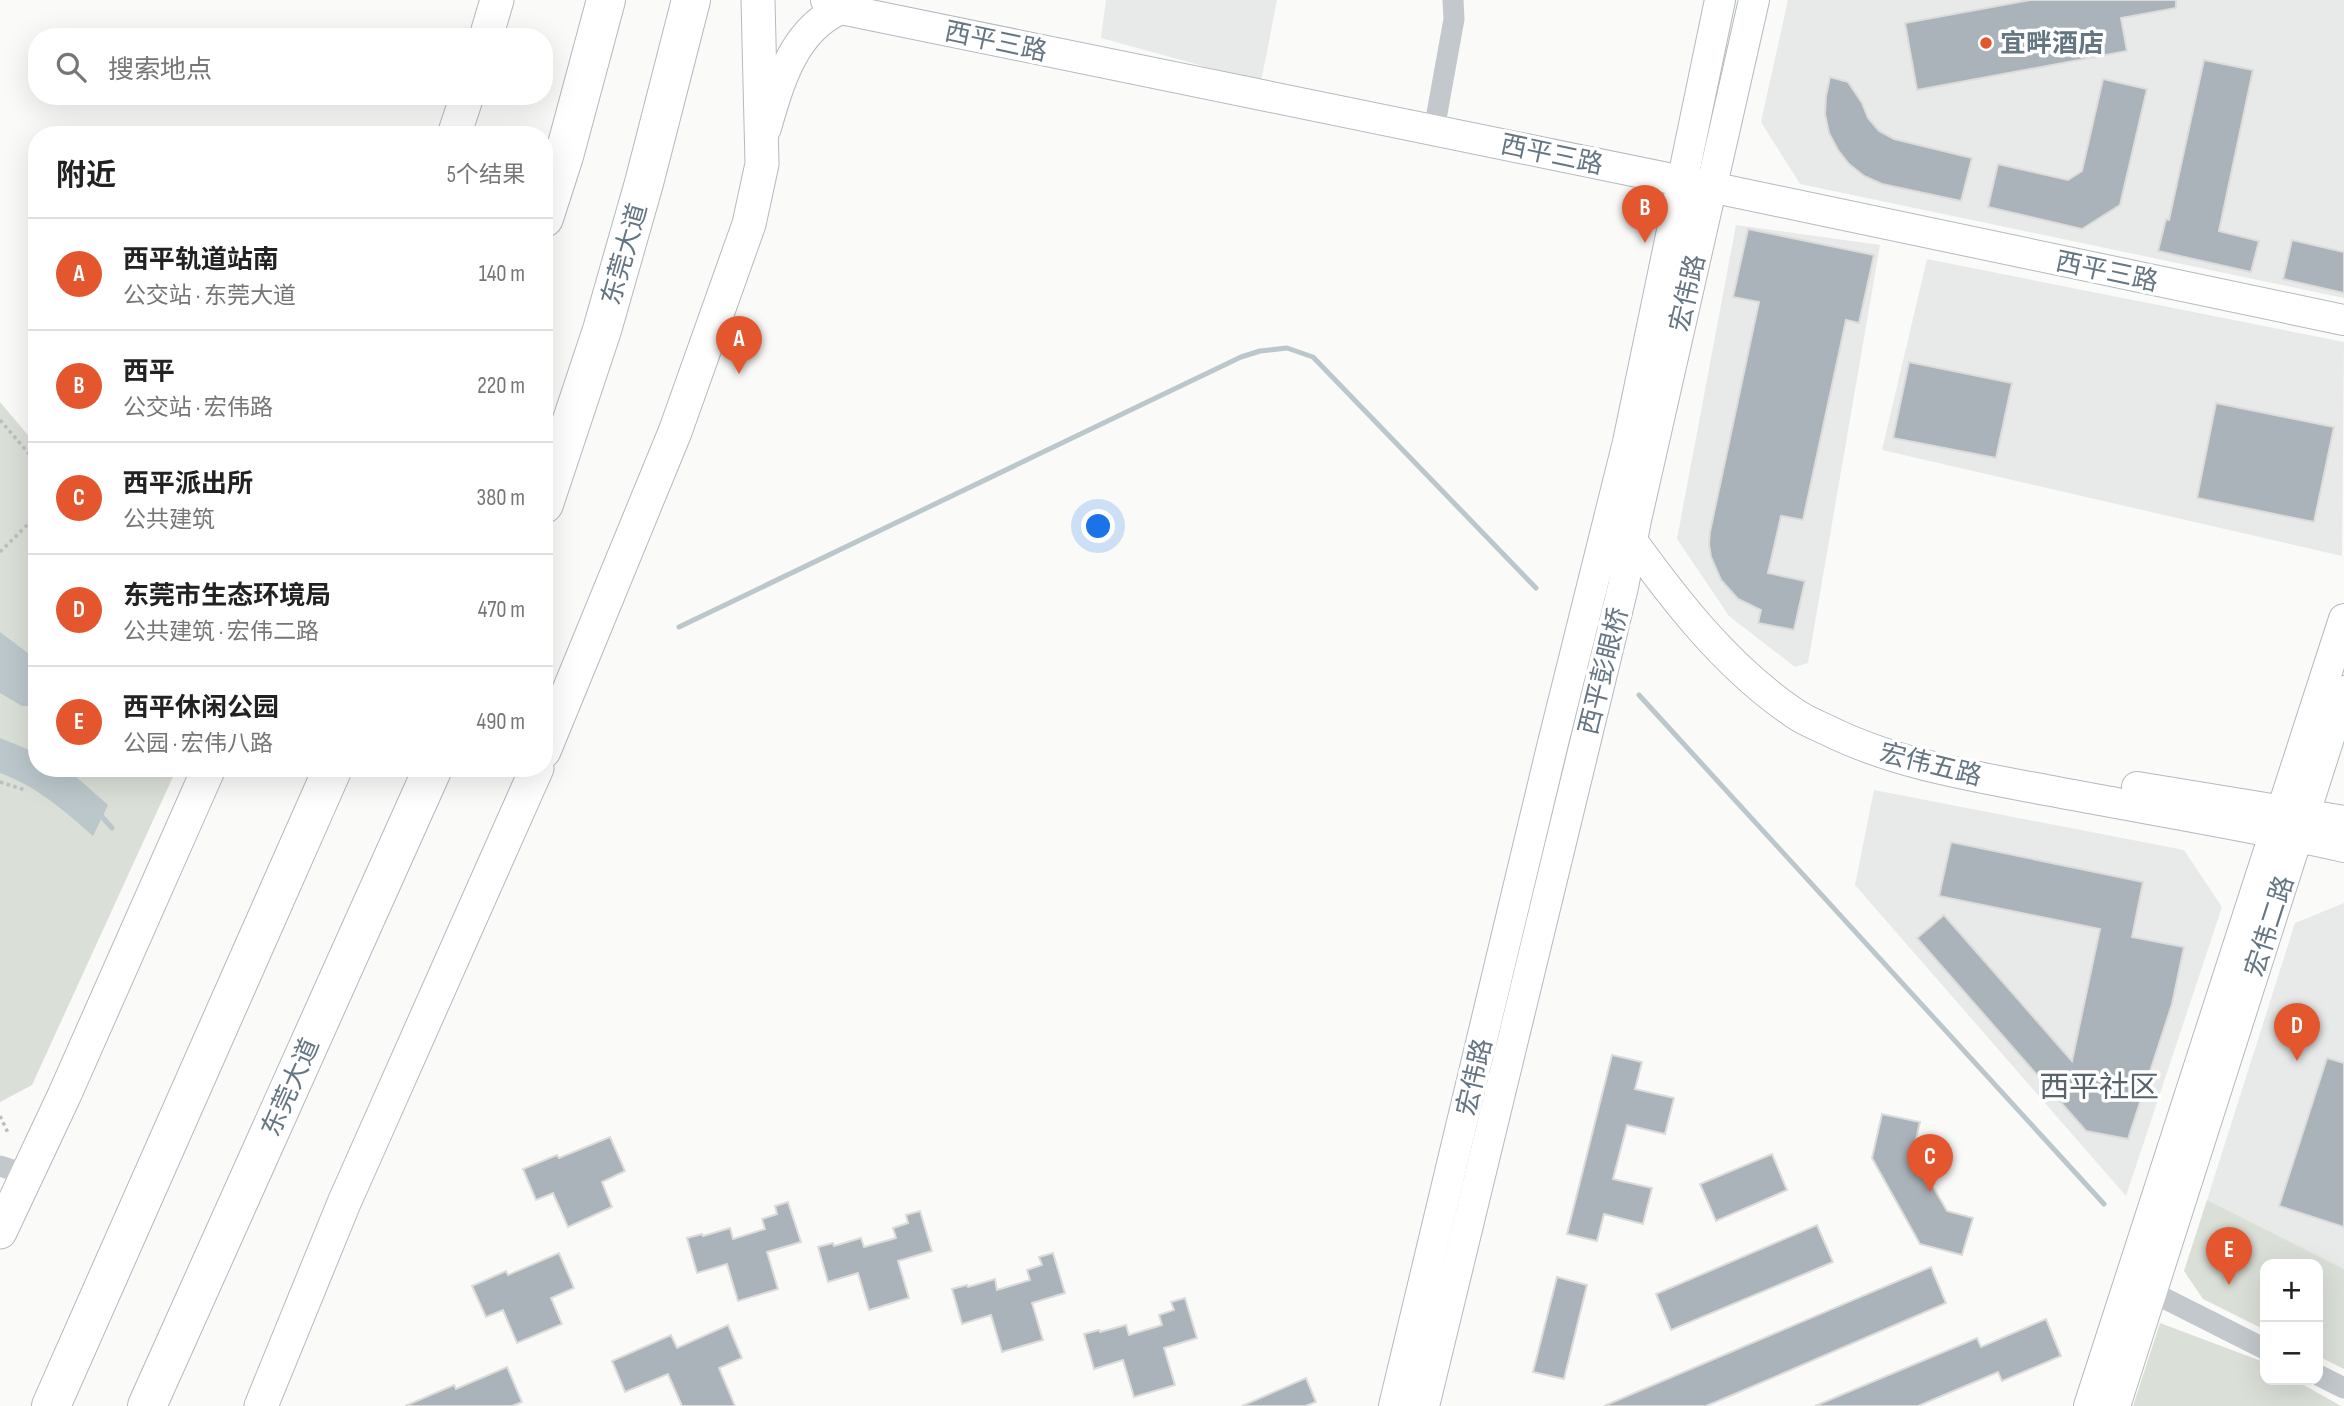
<!DOCTYPE html>
<html lang="zh">
<head>
<meta charset="utf-8">
<style>
	:root { --surface:#fff; --page:#f2f2f2; --text:#222; --muted:#767676; --line:#e0e0e0; --accent:#e4572e }
	body { margin:0; font-family:"Sofia Sans Condensed","Noto Sans SC",sans-serif; background:var(--page); color:var(--text) }
	.controls { position:absolute; right:21px; bottom:21px; display:grid; overflow:hidden; border-radius:14px; box-shadow:0 7px 28px #0002 }
	.controls button { width:63px; height:63px; display:grid; place-items:center; padding:0; border:0; border-bottom:2px solid var(--line); background:var(--surface); color:var(--text); font:35px sans-serif }
	.you { position:absolute; left:1099px; top:527px; width:24px; height:24px; margin:-18px; border:5px solid #fff; border-radius:50%; background:#1a73e8; box-shadow:0 0 0 10px #1a73e833 }
	.badge { display:grid; place-items:center; width:46px; height:46px; border-radius:50%; background:var(--accent); color:#fff; font-size:23px; font-weight:700 }
	.pin { position:absolute; translate:-50% -58px; filter:drop-shadow(0 2px 4px #0008) }
	.pin::after { content:''; position:absolute; top:37px; width:24px; height:21px; background:inherit; clip-path:polygon(0 0,100% 0,50% 100%) }
	.list { margin:0; padding:0; list-style:none }
	h2 { display:flex; justify-content:space-between; align-items:center; height:91px; margin:0; padding:0 28px; font-size:30px }
	h2 small { font-size:23px; font-weight:400; color:var(--muted) }
	.list li { display:grid; grid-template-columns:46px 1fr auto; gap:21px; align-items:center; box-sizing:border-box; height:112px; padding:0 28px; border-top:2px solid var(--line) }
	.list b { display:block; font-size:26px; white-space:nowrap }
	.list p { margin:0; font-size:23px; white-space:nowrap; color:var(--muted) }
	.list em { font-size:23px; font-style:normal; color:var(--muted) }
	.icon { flex:none; width:38px; height:38px; fill:none; stroke:currentColor; stroke-width:2; stroke-linecap:round; stroke-linejoin:round }
	.map { position:relative; flex:none; width:2344px; height:1406px; overflow:hidden }
	.search { position:absolute; background:var(--surface); box-shadow:0 7px 28px #0002; left:28px; top:28px; width:525px; height:77px; display:flex; align-items:center; gap:18px; box-sizing:border-box; padding:0 24px; border-radius:28px; color:var(--muted); font-size:26px }
	.panel { position:absolute; background:var(--surface); box-shadow:0 7px 28px #0002; left:28px; top:126px; width:525px; height:651px; border-radius:28px }
	.map>svg:first-child { display:block }
	.built { fill:#e8e9e9 }
	.green { fill:#dadfd7 }
	.water { fill:#bbc7cb }
	.lines { fill:none; stroke-linecap:round; stroke-linejoin:round }
	.stream { stroke:#bbc7cb; stroke-width:5 }
	.building { fill:#aab3b9; stroke:#dcdcda; stroke-width:2 }
	.secondary-casing { stroke:#b3babf; stroke-width:32 }
	.primary-casing { stroke:#b5babe; stroke-width:35 }
	.highway-casing { stroke:#b4b9bd; stroke-width:40 }
	.path { stroke:#bbbfc2; stroke-width:3.5; stroke-dasharray:3.5 3.5; stroke-linecap:butt }
	.street { stroke:#c3c8cc; stroke-width:21 }
	.secondary { stroke:#fff; stroke-width:30 }
	.primary { stroke:#fff; stroke-width:33 }
	.highway { stroke:#fff; stroke-width:38 }
	.poi-dot { fill:#e4572e; stroke:#fff; stroke-width:2.5 }
	.labels { text-anchor:middle; stroke-width:7; stroke-linejoin:round; paint-order:stroke }
	.street-label { font-size:26px; fill:#657683; stroke:#fff }
	.poi-label { font-size:26px; font-weight:bold; fill:#657683; stroke:#fff; text-anchor:start }
	.quarter-label { font-size:30px; fill:#57646e; stroke:#fff }
</style>
</head>
<body>
<div class="map">
<svg width="2344" height="1406" viewBox="0 0 2344 1406">
	<rect width="100%" height="100%" fill="#fafaf8"/>
	<g class="built">
		<polygon points="1106,0 1277,0 1261,82 1101,38"/>
		<polygon points="1788,0 2344,0 2344,298 1800,184 1761,122"/>
		<polygon points="1736,225 1880,245 1808,663 1795,667 1729,616 1677,539"/>
		<polygon points="1927,259 2344,342 2342,556 1882,450"/>
		<polygon points="1874,790 2184,850 2222,907 2126,1196 1855,885"/>
		<polygon points="2344,903 2344,1269 2207,1200 2295,923"/>
	</g>
	<g class="green">
		<polygon points="0,402 37,446 37,768 177,768 32,1085 0,1102"/>
		<polygon points="2207,1200 2344,1269 2344,1369 2318,1356 2318,1264 2265,1264 2265,1330 2203,1299 2184,1271"/>
		<polygon points="2160,1323 2261,1361 2265,1363 2265,1380 2295,1380 2341,1406 2133,1406"/>
	</g>
	<g class="water">
		<polygon points="0,632 37,660 37,706 22,706 0,693"/>
		<path d="M0,738L37,753V768H62L74,775L108,805L93,836C65,811 36,786 0,773Z"/>
	</g>
	<g class="lines">
		<g class="stream">
			<polyline points="679,627 1241,357 1260,351 1287,348 1313,357 1536,588"/>
			<polyline points="1639,695 2104,1204"/>
			<polyline points="98,812 112,828"/>
		</g>
	</g>
	<g class="building">
		<polygon points="2030,0 2176,0 2176,8 2121,18 2127,51 1917,90 1905,23"/>
		<polygon points="2204,60 2253,70 2219,231 2259,241 2251,272 2158,251 2166,219 2169,220"/>
		<polygon points="1830,77 1848,82 1862,103 1868,118 1879,131 1894,139 1972,158 1961,201 1882,184 1864,176 1849,164 1838,150 1829,133 1825,114 1826,96"/>
		<polygon points="2103,79 2147,89 2120,205 2082,229 1988,207 1998,164 2068,180 2082,171"/>
		<polygon points="1748,229 1874,255 1859,323 1846,320 1803,520 1781,516 1768,573 1805,581 1794,630 1758,623 1761,610 1738,599 1721,580 1711,557 1709,544 1710,532 1759,302 1733,297"/>
		<polygon points="2292,240 2344,252 2344,293 2283,279"/>
		<polygon points="1909,362 2012,383 1996,458 1893,438"/>
		<polygon points="2216,403 2334,427 2314,522 2197,498"/>
		<polygon points="1951,842 2143,882 2132,937 2184,947 2172,1004 2128,1139 2086,1131 1917,938 1944,915 2072,1061 2100,929 1939,896"/>
		<polygon points="1612,1055 1642,1062 1635,1089 1674,1098 1665,1134 1627,1125 1613,1179 1652,1188 1643,1224 1604,1214 1597,1241 1567,1234"/>
		<polygon points="2327,1058 2344,1063 2344,1227 2279,1206"/>
		<polygon points="1882,1114 1920,1122 1913,1152 1947,1211 1973,1218 1962,1255 1920,1244 1872,1158"/>
		<polygon points="610,1137 625,1171 602,1182 612,1207 568,1227 553,1193 536,1200 523,1169 557,1155 559,1158"/>
		<polygon points="1772,1154 1787,1190 1716,1221 1700,1184"/>
		<polygon points="788,1202 801,1242 767,1252 778,1289 738,1301 727,1264 697,1273 687,1238 702,1234 703,1236 730,1228 733,1239 765,1229 762,1219 777,1214 775,1206"/>
		<polygon points="920,1211 932,1251 898,1261 909,1298 869,1310 858,1273 828,1282 818,1247 833,1243 834,1246 861,1238 864,1247 896,1238 893,1228 908,1223 906,1215"/>
		<polygon points="1817,1225 1833,1262 1671,1330 1656,1294"/>
		<polygon points="559,1253 574,1288 551,1298 562,1324 517,1343 503,1310 486,1317 472,1286 506,1271 508,1275"/>
		<polygon points="1053,1253 1065,1293 1032,1303 1043,1340 1002,1352 991,1315 962,1324 952,1289 967,1285 968,1287 995,1279 997,1290 1030,1280 1027,1270 1042,1265 1039,1257"/>
		<polygon points="1931,1267 1946,1303 1737,1393 1706,1406 1604,1406"/>
		<polygon points="1557,1277 1587,1285 1564,1379 1533,1372"/>
		<polygon points="1185,1298 1197,1338 1164,1348 1175,1385 1134,1397 1123,1360 1094,1369 1084,1334 1099,1330 1100,1332 1126,1325 1129,1335 1162,1325 1159,1315 1174,1310 1171,1302"/>
		<polygon points="2046,1319 2061,1356 2002,1381 1998,1372 1918,1406 1815,1406 1977,1338 1981,1347"/>
		<polygon points="728,1325 742,1358 719,1368 735,1406 682,1406 668,1374 625,1392 612,1361 671,1335 677,1348"/>
		<polygon points="507,1367 522,1402 512,1406 405,1406 454,1385 456,1389"/>
		<polygon points="1306,1378 1316,1402 1305,1406 1242,1406"/>
	</g>
	<g class="lines">
		<defs>
			<g id="secondary">
				<polyline points="826,0 841,9 1682,181 2344,320"/>
				<path d="M766,128C779,82 794,29 841,9"/>
				<path d="M1625,531C1673,598 1725,666 1794,713C1804,720 1816,725 1827,730C1895,764 1972,776 2046,790C2146,809 2246,825 2344,847"/>
				<polyline points="2137,787 2344,821"/>
				<polyline points="1394,1406 1552,747 1628,442 1720,0"/>
				<polyline points="1424,1406 1623,587 1636,520 1754,0"/>
				<polyline points="2089,1406 2344,619"/>
				<polyline points="2115,1406 2344,691"/>
			</g>
			<g id="primary">
				<polyline points="486,37 497,0"/>
				<polyline points="454,135 467,96"/>
				<polyline points="544,751 675,432 749,224 762,164 758,0"/>
				<polyline points="0,1232 64,1096 209,768"/>
				<polyline points="261,1406 344,1203 537,768"/>
			</g>
			<g id="highway">
				<polyline points="544,218 564,156 606,0"/>
				<polyline points="544,504 602,330 644,183 691,0"/>
				<polyline points="51,1406 333,768"/>
				<polyline points="147,1406 433,768"/>
			</g>
		</defs>
		<use href="#secondary" class="secondary-casing"/>
		<use href="#primary" class="primary-casing"/>
		<use href="#highway" class="highway-casing"/>
		<g class="path">
			<polyline points="0,420 37,463"/>
			<polyline points="0,552 37,515"/>
			<polyline points="0,782 25,790"/>
			<polyline points="0,1116 9,1135"/>
		</g>
		<g class="street">
			<polyline points="1434,130 1454,19 1453,0"/>
			<polyline points="0,1166 27,1175"/>
			<polyline points="2142,1287 2265,1349"/>
			<polyline points="2318,1375 2344,1388"/>
		</g>
		<use href="#secondary" class="secondary"/>
		<use href="#primary" class="primary"/>
		<use href="#highway" class="highway"/>
	</g>
	<circle class="poi-dot" cx="1986" cy="43" r="7"/>
	<g class="labels">
		<g class="street-label">
			<text transform="translate(996 41) rotate(12)" y="9">西平三路</text>
			<text transform="translate(1552 154) rotate(12)" y="9">西平三路</text>
			<text transform="translate(624 254) rotate(-74)" y="9">东莞大道</text>
			<text transform="translate(2107 271) rotate(12)" y="9">西平三路</text>
			<text transform="translate(1687 293) rotate(-77)" y="9">宏伟路</text>
			<text transform="translate(1603 671) rotate(-76)" y="9">西平彭眼桥</text>
			<text transform="translate(1931 764) rotate(14)" y="9">宏伟五路</text>
			<text transform="translate(2269 926) rotate(-72)" y="9">宏伟二路</text>
			<text transform="translate(1474 1077) rotate(-77)" y="9">宏伟路</text>
			<text transform="translate(290 1087) rotate(-66)" y="9">东莞大道</text>
		</g>
		<g class="poi-label">
			<text x="2000" y="52">宜畔酒店</text>
		</g>
		<g class="quarter-label">
			<text x="2099" y="1097">西平社区</text>
		</g>
	</g>
</svg>
<div class="controls">
<button>+</button>
<button>−</button>
</div>
<div class="you"></div>
<div class="pin badge" style="left:739px;top:374px">A</div>
<div class="pin badge" style="left:1645px;top:243px">B</div>
<div class="pin badge" style="left:1930px;top:1192px">C</div>
<div class="pin badge" style="left:2297px;top:1061px">D</div>
<div class="pin badge" style="left:2229px;top:1285px">E</div>
<div class="search"><svg class="icon" aria-label="search" viewBox="0 0 24 24"><circle cx="10" cy="10" r="6"/><path d="M15 15l6 6"/></svg>搜索地点</div>
<section class="panel">
<h2>附近<small>5个结果</small></h2>
<ul class="list">
<li><span class="badge">A</span><div><b>西平轨道站南</b><p>公交站 · 东莞大道</p></div><em>140 m</em></li>
<li><span class="badge">B</span><div><b>西平</b><p>公交站 · 宏伟路</p></div><em>220 m</em></li>
<li><span class="badge">C</span><div><b>西平派出所</b><p>公共建筑</p></div><em>380 m</em></li>
<li><span class="badge">D</span><div><b>东莞市生态环境局</b><p>公共建筑 · 宏伟二路</p></div><em>470 m</em></li>
<li><span class="badge">E</span><div><b>西平休闲公园</b><p>公园 · 宏伟八路</p></div><em>490 m</em></li>
</ul>
</section>
</div>
</body>
</html>
